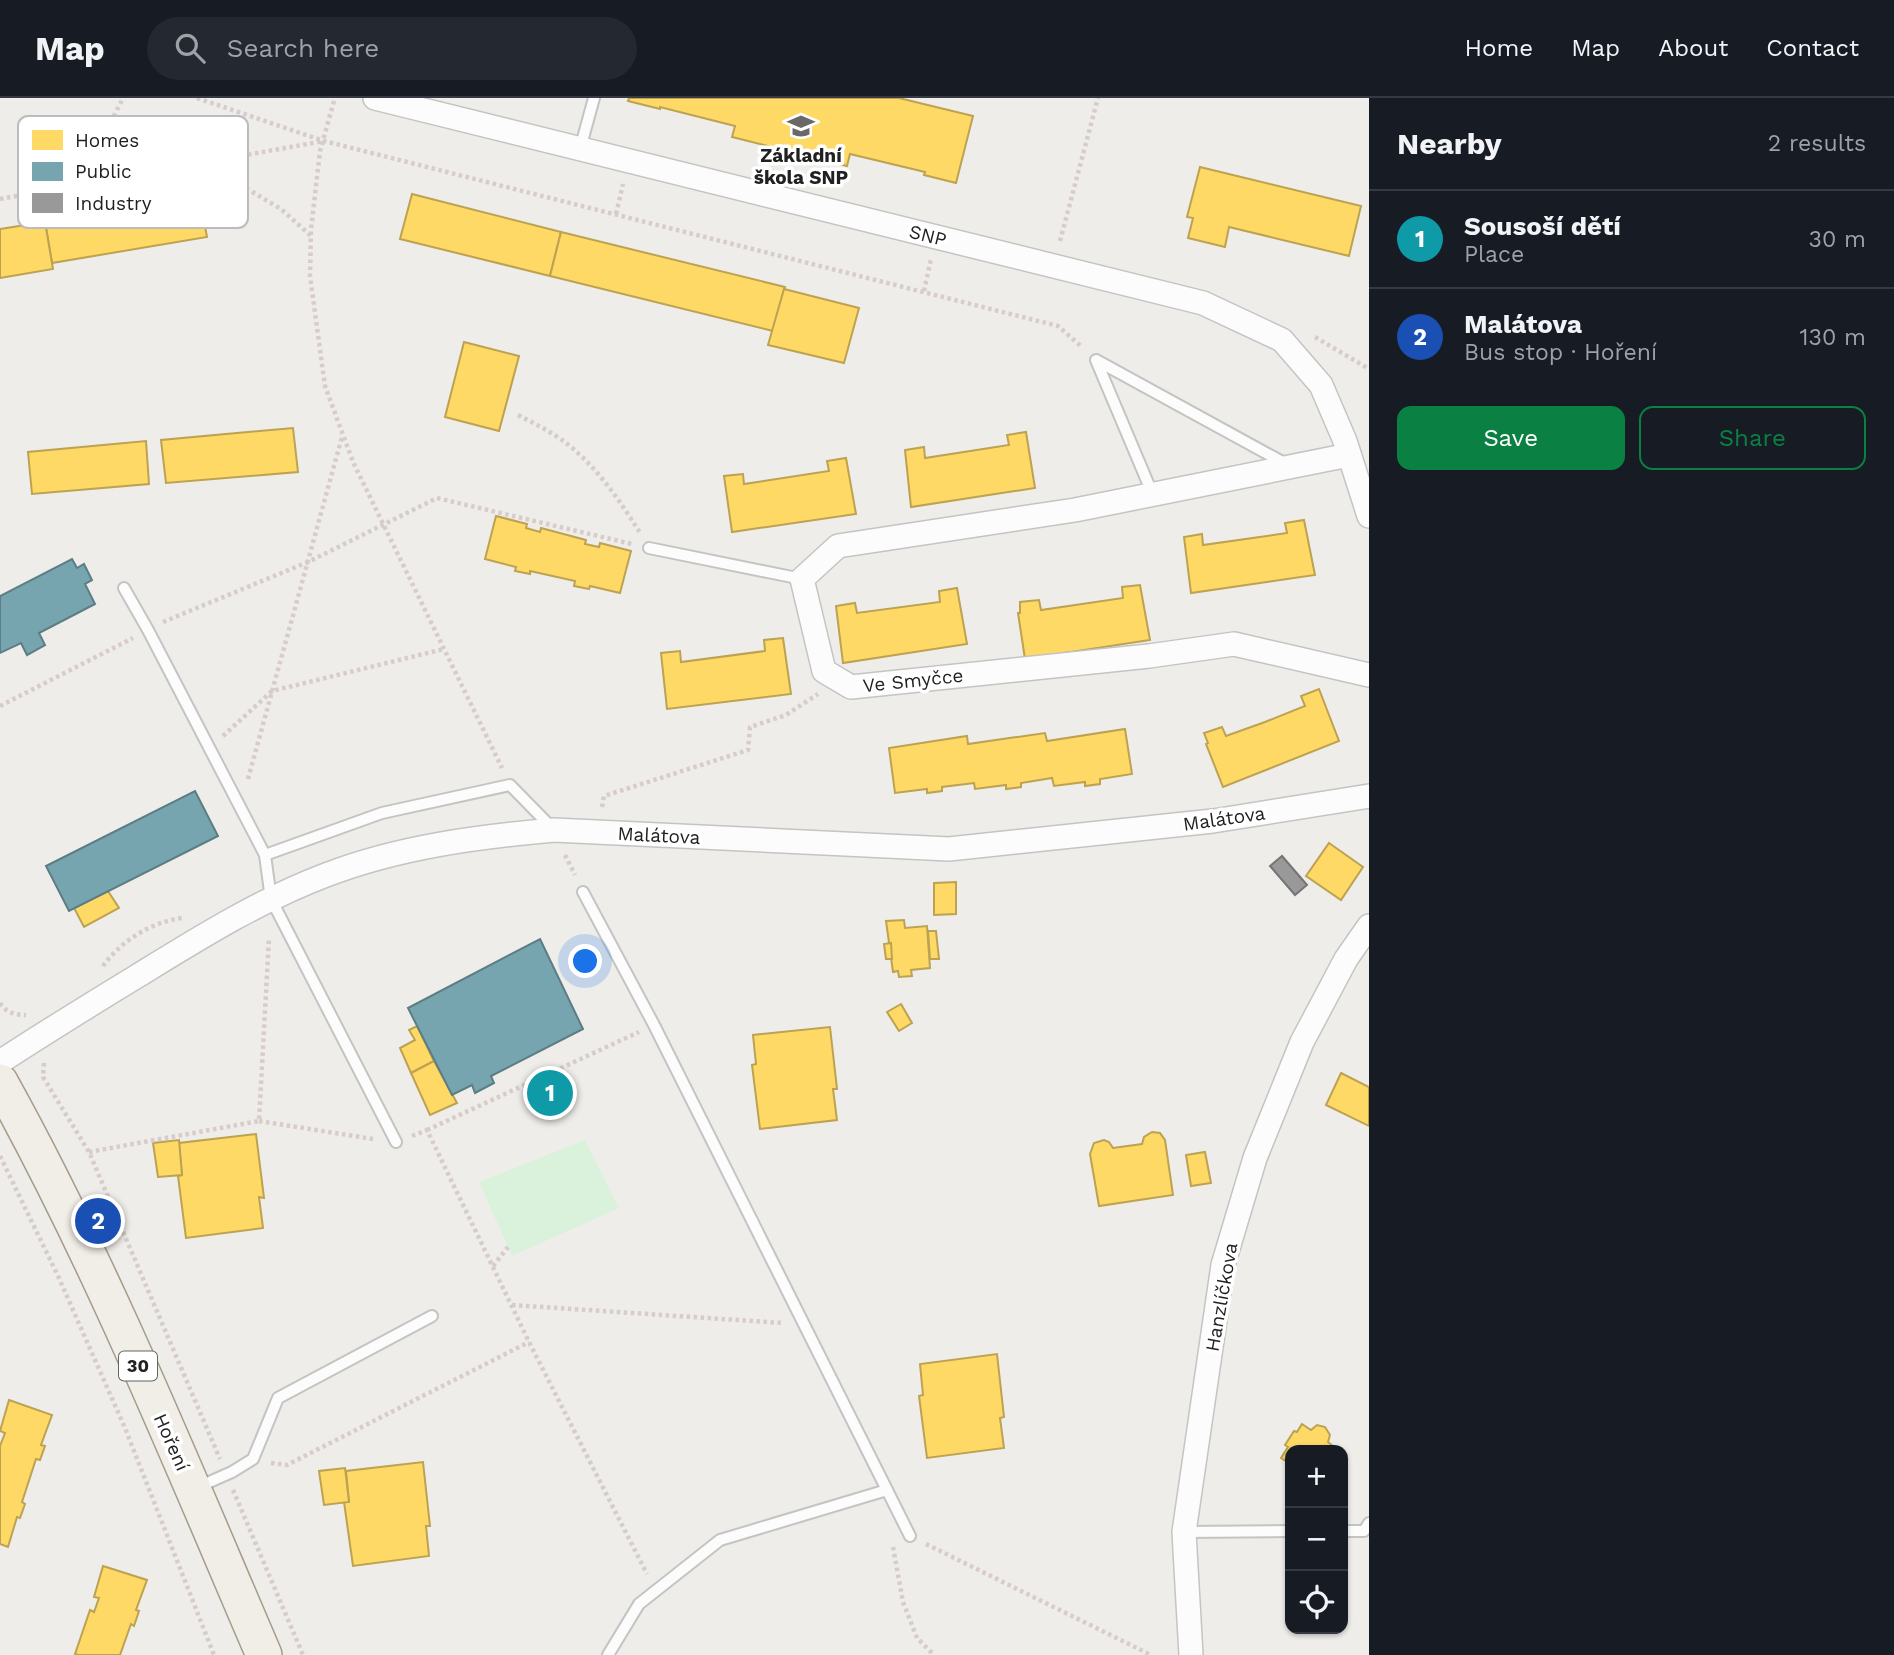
<!DOCTYPE html>
<html lang="en">
<head>
<meta charset="utf-8">
<style>
	:root { --surface:#171b24; --page:#242831; --text:#f1f3f6; --muted:#9ea1a6; --line:#363941; --accent:#0b8043 }
	body { margin:0; font-family:"Work Sans",sans-serif; background:var(--page); color:var(--text) }
	.controls { position:absolute; right:21px; bottom:21px; display:grid; overflow:hidden; border-radius:14px; box-shadow:0 2px 5px #0004 }
	.controls button { width:63px; height:63px; display:grid; place-items:center; padding:0; border:0; border-bottom:2px solid var(--line); background:var(--surface); color:var(--text); font:35px sans-serif }
	.you { position:absolute; left:586px; top:864px; width:24px; height:24px; margin:-18px; border:5px solid #fff; border-radius:50%; background:#1a73e8; box-shadow:0 0 0 10px #1a73e833 }
	.badge { display:grid; place-items:center; width:46px; height:46px; border-radius:50%; background:var(--accent); color:#fff; font-size:23px; font-weight:700 }
	.pin { position:absolute; translate:-50% -50%; border:4px solid #fff; box-shadow:0 2px 7px #0006 }
	.list { margin:0; padding:0; list-style:none }
	h2 { display:flex; justify-content:space-between; align-items:center; height:91px; margin:0; padding:0 28px; font-size:30px }
	h2 small { font-size:23px; font-weight:400; color:var(--muted) }
	.list li { display:grid; grid-template-columns:46px 1fr auto; gap:21px; align-items:center; box-sizing:border-box; height:98px; padding:0 28px; border-top:2px solid var(--line) }
	.list b { display:block; font-size:26px; white-space:nowrap }
	.list p { margin:0; font-size:23px; white-space:nowrap; color:var(--muted) }
	.list em { font-size:23px; font-style:normal; color:var(--muted) }
	.actions { display:flex; gap:14px; padding:21px 28px }
	.actions a { flex:1; padding:16px 0; border:2px solid var(--accent); border-radius:14px; text-align:center; font-size:24px; color:var(--accent) }
	.actions .main { background:var(--accent); color:#fff }
	.icon { flex:none; width:38px; height:38px; fill:none; stroke:currentColor; stroke-width:2; stroke-linecap:round; stroke-linejoin:round }
	.map { position:relative; flex:none; width:1369px; height:1557px; overflow:hidden }
	header { display:flex; align-items:center; gap:42px; box-sizing:border-box; height:98px; padding:0 35px; background:var(--surface); border-bottom:2px solid var(--line) }
	header strong { font-size:33px }
	nav { display:flex; gap:38px; margin-inline-start:auto; font-size:24px }
	.search { width:490px; height:63px; background:var(--page); display:flex; align-items:center; gap:18px; box-sizing:border-box; padding:0 24px; border-radius:38px; color:var(--muted); font-size:26px }
	main { display:flex }
	aside { flex:1; background:var(--surface) }
	.map>svg:first-child { display:block }
	.park { fill:#daf2db }
	.homes { fill:#ffd966; stroke:#bca251; stroke-width:2 }
	.public { fill:#76a5af; stroke:#5c7d84; stroke-width:2 }
	.industry { fill:#999; stroke:#757575; stroke-width:2 }
	.lines { fill:none; stroke-linecap:round; stroke-linejoin:round }
	.lane-casing { stroke:#c4c4c2; stroke-width:14 }
	.street-casing { stroke:#c4c4c2; stroke-width:26 }
	.primary-casing { stroke:#a39c88; stroke-width:38 }
	.path { stroke:#d7ccca; stroke-width:4.5; stroke-dasharray:3.5 3.5; stroke-linecap:butt }
	.lane { stroke:#fcfcfc; stroke-width:10 }
	.street { stroke:#fcfcfc; stroke-width:23 }
	.primary { stroke:#f1ede7; stroke-width:35 }
	.labels { text-anchor:middle; stroke-width:7; stroke-linejoin:round; paint-order:stroke }
	.shield { fill:#fff; stroke:#646464; stroke-width:2 }
	.shield-label { font-size:18px; font-weight:bold; fill:#212121 }
	.poi-label { font-size:19px; font-weight:bold; fill:#212121; stroke:#fff }
	.street-label { font-size:19px; fill:#212121; stroke:#fff }
	.key { fill:#fff; stroke:#bcbcbc; stroke-width:2 }
	.key-label { font-size:19px; fill:#212121 }
</style>
</head>
<body>
<header>
<strong>Map</strong>
<div class="search"><svg class="icon" aria-label="search" viewBox="0 0 24 24"><circle cx="10" cy="10" r="6"/><path d="M15 15l6 6"/></svg>Search here</div>
<nav><a>Home</a><a>Map</a><a>About</a><a>Contact</a></nav>
</header>
<main>
<div class="map">
<svg width="1369" height="1557" viewBox="0 0 1369 1557">
	<rect width="100%" height="100%" fill="#eeedea"/>
	<polygon class="park" points="585,1042 619,1110 512,1158 479,1084"/>
	<g class="homes">
		<polygon points="629,0 899,0 973,18 956,85 924,77 925,74 850,56 847,68 732,39 735,28 660,9 660,11 628,3"/>
		<polygon points="1200,69 1361,108 1349,158 1229,129 1225,149 1188,140 1193,120 1187,119"/>
		<polygon points="198,91 207,139 52,165 44,118"/>
		<polygon points="412,96 561,134 550,178 400,141"/>
		<polygon points="45,124 53,171 0,180 0,131"/>
		<polygon points="561,134 785,189 773,233 550,178"/>
		<polygon points="784,191 859,210 844,265 768,247"/>
		<polygon points="464,244 519,258 499,333 445,319"/>
		<polygon points="293,330 298,374 166,385 161,342"/>
		<polygon points="1026,334 1035,390 911,409 905,352 924,349 925,360 1009,347 1007,337"/>
		<polygon points="146,343 149,386 32,396 28,354"/>
		<polygon points="846,360 856,416 732,434 724,378 743,376 744,386 829,373 827,363"/>
		<polygon points="496,418 527,426 526,430 540,434 541,430 586,442 585,446 599,449 600,445 631,453 620,495 590,488 589,491 574,488 575,483 530,473 530,476 515,473 516,469 485,461"/>
		<polygon points="1304,422 1315,477 1191,495 1184,439 1202,436 1203,447 1287,435 1285,425"/>
		<polygon points="1140,487 1150,542 1025,561 1018,515 1020,515 1020,504 1039,502 1041,512 1123,500 1122,489"/>
		<polygon points="957,490 967,546 843,565 836,508 855,505 857,515 940,504 939,493"/>
		<polygon points="783,540 791,596 667,611 661,555 680,553 681,564 765,553 764,542"/>
		<polygon points="1319,591 1339,643 1223,689 1206,646 1208,645 1204,635 1222,629 1226,638 1265,624 1305,608 1301,598"/>
		<polygon points="1125,631 1132,676 1100,681 1100,686 1085,688 1085,684 1054,688 1052,680 1021,685 1021,689 1006,691 1006,687 975,691 974,685 942,689 942,693 927,695 927,691 895,695 889,650 967,638 968,646 1045,635 1047,643"/>
		<polygon points="1329,745 1363,769 1341,802 1306,778"/>
		<polygon points="956,784 956,816 934,817 934,785"/>
		<polygon points="108,793 119,810 84,829 74,810"/>
		<polygon points="904,822 905,830 927,828 930,870 911,872 912,878 899,879 898,873 893,874 886,823"/>
		<polygon points="928,833 936,833 939,861 930,861"/>
		<polygon points="891,845 892,861 886,861 884,846"/>
		<polygon points="901,906 912,925 899,933 887,914"/>
		<polygon points="417,928 434,963 411,975 400,950 415,942 409,932"/>
		<polygon points="830,929 837,991 833,991 837,1022 760,1031 752,967 756,966 753,937"/>
		<polygon points="434,963 457,1005 430,1017 411,975"/>
		<polygon points="1341,975 1369,989 1369,1028 1326,1007"/>
		<polygon points="1152,1034 1160,1035 1165,1042 1173,1097 1099,1108 1090,1056 1094,1045 1104,1042 1109,1044 1113,1050 1142,1046 1144,1039"/>
		<polygon points="256,1036 264,1100 259,1099 263,1130 186,1140 178,1078 182,1077 179,1045"/>
		<polygon points="179,1042 182,1077 158,1079 153,1045"/>
		<polygon points="1205,1054 1211,1085 1191,1088 1186,1057"/>
		<polygon points="997,1256 1004,1319 1000,1320 1004,1350 927,1360 919,1298 923,1297 920,1266"/>
		<polygon points="9,1302 52,1317 41,1347 45,1348 40,1362 36,1361 22,1404 25,1406 20,1420 17,1419 8,1449 0,1446 0,1348 5,1335 0,1333"/>
		<polygon points="1302,1326 1311,1332 1317,1327 1325,1329 1330,1337 1328,1344 1338,1352 1290,1352 1290,1366 1281,1360 1288,1349 1285,1347 1294,1333 1297,1334"/>
		<polygon points="423,1364 430,1428 426,1428 429,1458 353,1468 344,1404 349,1404 346,1373"/>
		<polygon points="345,1370 349,1404 324,1407 319,1373"/>
		<polygon points="103,1468 147,1482 136,1512 139,1513 134,1528 131,1526 120,1557 78,1557 75,1556 90,1512 94,1514 99,1500 94,1499"/>
	</g>
	<g class="public">
		<polygon points="72,461 77,470 84,466 92,482 85,486 95,506 39,535 45,547 27,557 21,545 0,555 0,498"/>
		<polygon points="195,693 218,738 69,813 46,768"/>
		<polygon points="540,841 583,931 491,978 494,985 475,995 472,987 452,997 408,910"/>
	</g>
	<polygon class="industry" points="1282,758 1307,787 1295,797 1270,768"/>
	<g class="lines">
		<defs>
			<g id="lane">
				<polyline points="580,51 594,0"/>
				<polyline points="1153,397 1096,262 1286,366"/>
				<polyline points="649,450 802,481"/>
				<polyline points="124,490 148,532 265,757"/>
				<polyline points="583,794 654,927 887,1392 720,1442 639,1506 608,1557"/>
				<polyline points="396,1044 271,801 265,757 382,715 510,687 553,731"/>
				<polyline points="198,1389 232,1374 253,1361 278,1300 432,1218"/>
				<polyline points="887,1392 910,1438"/>
				<polyline points="1343,1433 1364,1433 1369,1425"/>
				<polyline points="1184,1434 1290,1433"/>
			</g>
			<g id="street">
				<polyline points="375,0 1203,205 1282,242 1321,287 1345,343 1369,418"/>
				<polyline points="1349,357 1075,412 838,448 802,481 824,573 851,589 1149,558 1234,546 1369,577"/>
				<path d="M0,964C46,934 93,905 139,877C199,840 260,802 326,777C399,749 476,739 554,732L949,751L1213,723L1369,698"/>
				<polyline points="1191,1557 1184,1434 1223,1167 1255,1060 1302,944 1346,861 1369,828"/>
			</g>
			<path id="primary" d="M0,984C102,1168 181,1364 264,1557"/>
		</defs>
		<use href="#lane" class="lane-casing"/>
		<use href="#street" class="street-casing"/>
		<use href="#primary" class="primary-casing"/>
		<g class="path">
			<polyline points="197,0 324,43 1058,228 1082,249"/>
			<polyline points="334,3 320,53 311,132 310,178 325,288 353,364 502,670"/>
			<polyline points="204,65 281,111 311,138"/>
			<polyline points="79,87 123,0"/>
			<polyline points="0,101 324,43"/>
			<polyline points="616,116 623,86"/>
			<polyline points="1060,143 1098,0"/>
			<polyline points="924,193 931,161"/>
			<polyline points="1315,239 1369,271"/>
			<path d="M518,317C533,325 548,332 562,342C594,365 619,401 640,435"/>
			<polyline points="163,524 308,464 437,400 632,446"/>
			<polyline points="0,608 133,540"/>
			<polyline points="223,638 272,593 444,551"/>
			<polyline points="248,681 342,339"/>
			<polyline points="602,709 604,698 748,652 750,629 786,617 818,596"/>
			<polyline points="565,757 575,777"/>
			<path d="M103,868C121,843 151,824 182,820"/>
			<path d="M0,905C6,915 16,917 26,917"/>
			<polyline points="44,965 43,979 89,1054 220,1361"/>
			<polyline points="259,1023 373,1041"/>
			<polyline points="427,1032 639,934"/>
			<polyline points="412,1038 427,1032 529,1244 647,1476"/>
			<polyline points="89,1054 259,1023 269,840"/>
			<polyline points="0,1058 58,1178 125,1330 214,1557"/>
			<polyline points="493,1168 508,1149"/>
			<polyline points="512,1207 783,1225"/>
			<polyline points="271,1365 287,1367 529,1244"/>
			<polyline points="233,1392 303,1557"/>
			<polyline points="926,1446 1151,1557"/>
			<polyline points="893,1449 903,1504 917,1540 934,1557"/>
		</g>
		<use href="#lane" class="lane"/>
		<use href="#street" class="street"/>
		<use href="#primary" class="primary"/>
	</g>
	<defs>
		<symbol id="school-bare" viewBox="-9 -9 18 18"><path d="M0-5L7-2L0 1L-7-2ZM-4 1L0 2.5L4 1V4Q0 6-4 4Z" fill="#696867" stroke="#fff" stroke-width="2.5" paint-order="stroke"/></symbol>
	</defs>
	<g fill-rule="evenodd">
		<use href="#school-bare" x="782" y="9" width="38" height="38"/>
	</g>
	<g class="labels">
		<rect class="shield" x="119" y="1253.5" width="38" height="29" rx="5"/>
		<g class="shield-label">
			<text x="138" y="1274">30</text>
		</g>
		<g class="poi-label">
			<text x="801" y="64">Základní<tspan x="801" dy="22">škola SNP</tspan></text>
		</g>
		<g class="street-label">
			<text transform="translate(928 137) rotate(14)" y="7">SNP</text>
			<text transform="translate(913 582) rotate(-6)" y="7">Ve Smyčce</text>
			<text transform="translate(1224 720) rotate(-8)" y="7">Malátova</text>
			<text transform="translate(659 737) rotate(3)" y="7">Malátova</text>
			<text transform="translate(1221 1199) rotate(-80)" y="7">Hanzlíčkova</text>
			<text transform="translate(172 1344) rotate(66)" y="7">Hoření</text>
		</g>
	</g>
	<rect x="18" y="18" width="230" height="112" rx="10" class="key"/>
	<rect x="32" y="32" width="31" height="20" fill="#ffd966"/>
	<rect x="32" y="64" width="31" height="19" fill="#76a5af"/>
	<rect x="32" y="95" width="31" height="20" fill="#999"/>
	<g class="key-label">
		<text x="75" y="49">Homes</text>
		<text x="75" y="80">Public</text>
		<text x="75" y="112">Industry</text>
	</g>
</svg>
<div class="controls">
<button>+</button>
<button>−</button>
<button><svg class="icon" aria-label="locate" viewBox="0 0 24 24"><circle cx="12" cy="12" r="6"/><path d="M12 2v4M12 18v4M2 12h4M18 12h4"/></svg></button>
</div>
<div class="you"></div>
<div class="pin badge" style="left:550px;top:995px;background:#0f9aa8">1</div>
<div class="pin badge" style="left:98px;top:1123px;background:#1a4fb4">2</div>
</div>
<aside>
<h2>Nearby<small>2 results</small></h2>
<ul class="list">
<li><span class="badge" style="background:#0f9aa8">1</span><div><b>Sousoší dětí</b><p>Place</p></div><em>30 m</em></li>
<li><span class="badge" style="background:#1a4fb4">2</span><div><b>Malátova</b><p>Bus stop · Hoření</p></div><em>130 m</em></li>
</ul>
<div class="actions"><a class="main">Save</a><a>Share</a></div>
</aside>
</main>
</body>
</html>
